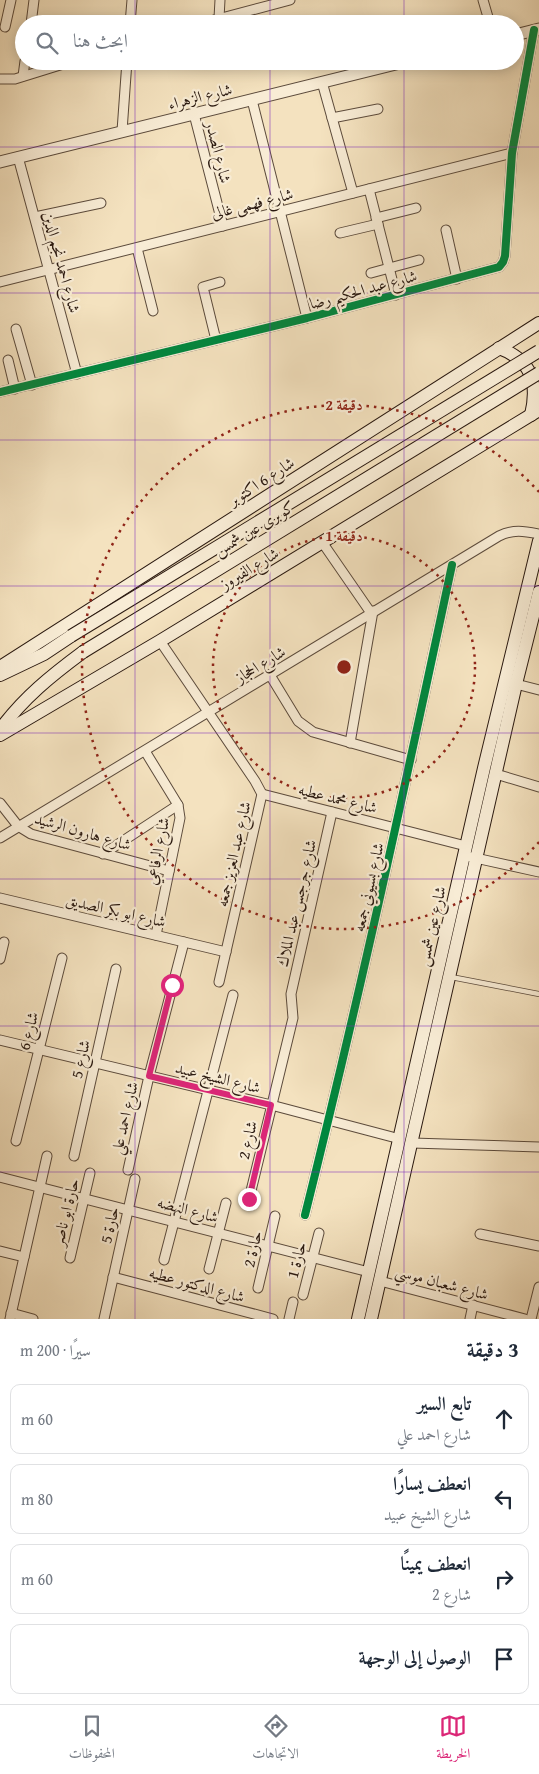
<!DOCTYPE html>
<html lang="ar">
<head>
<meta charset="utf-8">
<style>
	:root { --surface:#fff; --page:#f6f6f7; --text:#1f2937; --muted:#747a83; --line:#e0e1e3; --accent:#db2777 }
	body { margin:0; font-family:"Gentium Book Plus",Amiri,serif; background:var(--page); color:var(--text); direction:rtl }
	.stop { position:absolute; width:15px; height:15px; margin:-11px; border:4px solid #db2777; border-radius:50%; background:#fff }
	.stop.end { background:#db2777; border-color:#fff; box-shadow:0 1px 5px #0008 }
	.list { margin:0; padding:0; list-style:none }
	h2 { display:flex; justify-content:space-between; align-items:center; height:65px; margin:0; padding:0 20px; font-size:21px }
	h2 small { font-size:16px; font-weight:400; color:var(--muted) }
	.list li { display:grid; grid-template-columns:32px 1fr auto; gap:15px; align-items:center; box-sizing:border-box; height:70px; margin:0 10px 10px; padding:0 10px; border:1px solid var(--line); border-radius:10px }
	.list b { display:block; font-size:19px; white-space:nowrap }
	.list p { margin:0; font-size:16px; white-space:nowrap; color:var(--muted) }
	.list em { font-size:16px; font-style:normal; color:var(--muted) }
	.icon { flex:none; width:28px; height:28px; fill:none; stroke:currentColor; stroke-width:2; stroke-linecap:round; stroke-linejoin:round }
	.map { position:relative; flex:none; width:539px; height:1319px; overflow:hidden; direction:ltr }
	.search { position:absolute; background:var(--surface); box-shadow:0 2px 12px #0003; left:15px; right:15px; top:15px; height:55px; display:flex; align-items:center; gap:12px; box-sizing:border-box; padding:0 18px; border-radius:28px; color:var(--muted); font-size:19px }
	.sheet { height:385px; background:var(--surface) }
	nav { display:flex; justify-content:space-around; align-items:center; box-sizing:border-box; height:70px; border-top:1px solid var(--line); background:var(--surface); font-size:14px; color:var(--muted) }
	nav a { display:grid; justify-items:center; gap:2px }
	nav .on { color:var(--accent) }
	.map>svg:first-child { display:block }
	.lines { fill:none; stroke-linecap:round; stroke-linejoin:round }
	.service-casing { stroke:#5c4b3c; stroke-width:6 }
	.minor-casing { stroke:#5c4b3c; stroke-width:11 }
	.tertiary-casing { stroke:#5c4b3c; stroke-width:13 }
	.secondary-casing { stroke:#2a1910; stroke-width:14 }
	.service { stroke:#f8ecd5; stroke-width:4.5 }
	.minor { stroke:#f8ecd5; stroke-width:9 }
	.tertiary { stroke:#f8ecd5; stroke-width:11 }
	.secondary { stroke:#f8ecd5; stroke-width:12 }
	.secondary-bridge-casing { stroke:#2a1910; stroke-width:14; stroke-linecap:butt }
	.secondary-bridge { stroke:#f8ecd5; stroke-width:12 }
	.cycleway-casing { stroke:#f8ecd5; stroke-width:11 }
	.cycleway { stroke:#00873e; stroke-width:8 }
	.route { stroke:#db2777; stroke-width:6 }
	.grid { fill:none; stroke:#7b2cbf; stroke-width:1; stroke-opacity:0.55 }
	.ring { fill:none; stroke:#8f2418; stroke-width:2.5; stroke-dasharray:2.5 5 }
	.labels { text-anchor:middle; stroke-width:4.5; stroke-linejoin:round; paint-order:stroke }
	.street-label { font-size:16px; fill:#2a1910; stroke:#f8ecd5 }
	.centre { fill:#8f2418; stroke:#f8ecd5; stroke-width:2.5 }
	.ring-label { font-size:15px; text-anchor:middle; font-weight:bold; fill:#8f2418; stroke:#f8ecd5; stroke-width:4.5; stroke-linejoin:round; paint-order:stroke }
</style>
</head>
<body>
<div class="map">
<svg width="539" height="1319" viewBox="0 0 539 1319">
	<rect width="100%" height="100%" fill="#f4e2bf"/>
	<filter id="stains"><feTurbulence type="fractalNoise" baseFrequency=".004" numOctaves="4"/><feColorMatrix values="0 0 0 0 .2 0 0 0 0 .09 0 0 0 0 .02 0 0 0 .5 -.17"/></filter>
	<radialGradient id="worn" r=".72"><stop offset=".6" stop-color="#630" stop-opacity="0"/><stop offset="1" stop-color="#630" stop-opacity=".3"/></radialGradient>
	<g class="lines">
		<defs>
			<polyline id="service" points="451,977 539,994"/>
			<g id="minor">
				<polyline points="483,0 490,24"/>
				<polyline points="219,18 220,0"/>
				<polyline points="31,24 34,0"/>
				<polyline points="130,24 132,0"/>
				<polyline points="199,24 290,0"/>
				<polyline points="5,27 11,0"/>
				<polyline points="23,76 25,61"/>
				<polyline points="0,79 15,79 73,61"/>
				<polyline points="322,82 353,193"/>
				<polyline points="252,100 307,318"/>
				<polyline points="194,114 223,226"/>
				<polyline points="332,118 378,109"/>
				<polyline points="122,131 127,61"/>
				<polyline points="18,157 77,374"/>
				<polyline points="369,189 396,295"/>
				<polyline points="35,217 101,203"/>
				<polyline points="376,218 416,208"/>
				<polyline points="446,230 457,279"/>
				<polyline points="340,233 378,224"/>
				<polyline points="137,248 153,311"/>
				<polyline points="371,273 419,260"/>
				<polyline points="0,282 512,153"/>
				<polyline points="16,329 32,385"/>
				<polyline points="216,340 203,287 220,282"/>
				<polyline points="8,360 15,389"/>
				<polyline points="0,392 307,318 499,267 503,262 505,256 512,153 534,30"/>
				<polyline points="322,542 371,613"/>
				<polyline points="160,641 255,781 262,794 219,982"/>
				<polyline points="270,675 298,721 313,732 411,760"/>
				<polyline points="512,683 539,690"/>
				<polyline points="350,743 373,611"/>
				<polyline points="145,751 178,805 180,818 156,935"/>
				<polyline points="496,774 539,787"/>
				<polyline points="262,794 466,846"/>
				<polyline points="0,803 18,826 31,834 169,871"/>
				<path d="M0,838L499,536C513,529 524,531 539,534"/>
				<polyline points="103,854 178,805"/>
				<polyline points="471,857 539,872"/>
				<polyline points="0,898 226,952"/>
				<polyline points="0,959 4,942"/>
				<polyline points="0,1040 271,1105 400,1139"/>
				<polyline points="16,1141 62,958"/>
				<polyline points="412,1143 539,1147"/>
				<polyline points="74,1156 116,969"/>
				<polyline points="128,1170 149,1076 184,942"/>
				<polyline points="0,1177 369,1272"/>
				<polyline points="249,1199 293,1018 291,994 332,812"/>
				<path d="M305,1215C359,999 406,782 452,565"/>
				<polyline points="480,1234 539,1246"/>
				<polyline points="0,1251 24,1257"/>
				<polyline points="70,1258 90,1173"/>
				<polyline points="164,1260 233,995"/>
				<polyline points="209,1269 226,1203"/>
				<polyline points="113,1277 273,1319"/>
				<polyline points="380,1281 525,1319"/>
				<polyline points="258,1288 275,1216"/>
				<polyline points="303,1295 319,1233"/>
				<polyline points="11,1313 33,1319"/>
				<polyline points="10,1319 47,1156"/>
				<polyline points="104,1319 135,1179"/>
				<polyline points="289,1319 293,1302"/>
				<polyline points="470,1319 473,1305"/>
				<polyline points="531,1319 539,1287"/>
			</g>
			<g id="tertiary">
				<polyline points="515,35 539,29"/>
				<polyline points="0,162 408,61"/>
			</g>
			<g id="secondary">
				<path d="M499,348C531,360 539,382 531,415"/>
				<polyline points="0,667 539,323"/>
				<polyline points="0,675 44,654 71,636"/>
				<path d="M0,730C23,698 52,675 83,652"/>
				<polyline points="0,735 160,641 539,410"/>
				<polyline points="358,1319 484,768 539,541"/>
				<polyline points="371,1319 516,684 539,592"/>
			</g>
		</defs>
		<use href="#service" class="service-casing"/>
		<use href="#minor" class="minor-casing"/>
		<use href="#tertiary" class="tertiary-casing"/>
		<use href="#secondary" class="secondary-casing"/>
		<use href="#service" class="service"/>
		<use href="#minor" class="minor"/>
		<use href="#tertiary" class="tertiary"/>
		<use href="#secondary" class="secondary"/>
		<defs>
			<g id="secondary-bridge">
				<polyline points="71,636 539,351"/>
				<polyline points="83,652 539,373"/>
			</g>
		</defs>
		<use href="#secondary-bridge" class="secondary-bridge-casing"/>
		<use href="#secondary-bridge" class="secondary-bridge"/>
		<defs>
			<g id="cycleway">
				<polyline points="0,392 307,318 499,267 503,262 505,256 512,153 534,30"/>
				<path d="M305,1215C359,999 406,782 452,565"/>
			</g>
		</defs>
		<use href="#cycleway" class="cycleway-casing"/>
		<use href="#cycleway" class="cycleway"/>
	</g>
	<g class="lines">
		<polyline class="route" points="172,985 149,1076 271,1105 249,1199"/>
	</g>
	<path class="grid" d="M135,0V24M270,0V24M404,0V24M135,61V1319M270,61V1319M404,61V1319M0,147H539M0,293H539M0,440H539M0,586H539M0,733H539M0,879H539M0,1026H539M0,1172H539"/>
	<g class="ring">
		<circle cx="344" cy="667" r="131"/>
		<path d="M539 842A262 262 0 1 1 539 492"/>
	</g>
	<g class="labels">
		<g class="street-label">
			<text transform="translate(200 96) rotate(-14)" y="6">شارع الزهراء</text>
			<text transform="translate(219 152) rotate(76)" y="6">شارع الصدر</text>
			<text transform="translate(252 203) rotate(-14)" y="6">شارع فهمى غالى</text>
			<text transform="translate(62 262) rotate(75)" y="6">شارع احمد نجم الدين</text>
			<text transform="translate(363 289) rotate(-15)" y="6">شارع عبد الحكيم رضا</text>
			<text transform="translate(261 481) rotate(-33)" y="6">شارع 6 اكتوبر</text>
			<text transform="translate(254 528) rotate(-31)" y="6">كوبرى عين شمس</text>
			<text transform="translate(249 568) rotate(-31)" y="6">شارع الفيروز</text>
			<text transform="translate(260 664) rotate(-31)" y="6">شارع الحجاز</text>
			<text transform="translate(338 798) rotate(14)" y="6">شارع محمد عطيه</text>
			<text transform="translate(83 831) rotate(16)" y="6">شارع هارون الرشيد</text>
			<text transform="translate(157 851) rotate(-79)" y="6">شارع الرفاعي</text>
			<text transform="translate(233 854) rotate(-77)" y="6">شارع عبد العزيز جمعه</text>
			<text transform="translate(368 887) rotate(-77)" y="6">شارع بسيوني جمعه</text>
			<text transform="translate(296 903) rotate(-77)" y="6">شارع جرجس عبد الملاك</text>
			<text transform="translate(116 910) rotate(13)" y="6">شارع ابو بكر الصديق</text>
			<text transform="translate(431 926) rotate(-77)" y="6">شارع عين شمس</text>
			<text transform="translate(28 1031) rotate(-76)" y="6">شارع 6</text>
			<text transform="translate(80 1059) rotate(-77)" y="6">شارع 5</text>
			<text transform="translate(218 1077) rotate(14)" y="6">شارع الشيخ عبيد</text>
			<text transform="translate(124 1118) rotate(-77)" y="6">شارع احمد علي</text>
			<text transform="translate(247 1140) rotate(-77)" y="6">شارع 2</text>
			<text transform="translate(188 1209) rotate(15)" y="6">شارع النهضه</text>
			<text transform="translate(65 1212) rotate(-76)" y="6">حارة ابو ناصر</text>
			<text transform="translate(109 1225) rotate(-77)" y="6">حارة 5</text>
			<text transform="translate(252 1249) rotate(-77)" y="6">حارة 2</text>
			<text transform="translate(296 1260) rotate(-76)" y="6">حارة 1</text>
			<text transform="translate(442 1282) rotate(15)" y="6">شارع شعبان موسي</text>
			<text transform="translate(197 1284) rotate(15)" y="6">شارع الدكتور عطيه</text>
		</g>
	</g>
	<circle cx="344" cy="667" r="8" class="centre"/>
	<g class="ring-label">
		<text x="344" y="410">2 دقيقة</text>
		<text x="344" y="541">1 دقيقة</text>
	</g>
	<rect width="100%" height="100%" filter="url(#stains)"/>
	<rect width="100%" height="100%" fill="url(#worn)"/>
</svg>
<div class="stop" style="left:172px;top:985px"></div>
<div class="stop end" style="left:249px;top:1199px"></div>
<div class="search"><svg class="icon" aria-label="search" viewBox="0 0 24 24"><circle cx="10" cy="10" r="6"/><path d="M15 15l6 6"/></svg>ابحث هنا</div>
</div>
<section class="sheet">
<h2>3 دقيقة<small>سيرًا · 200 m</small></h2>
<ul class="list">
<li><svg class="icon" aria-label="ahead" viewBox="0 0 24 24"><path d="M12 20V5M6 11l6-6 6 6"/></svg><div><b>تابع السير</b><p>شارع احمد علي</p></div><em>60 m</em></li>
<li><svg class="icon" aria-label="left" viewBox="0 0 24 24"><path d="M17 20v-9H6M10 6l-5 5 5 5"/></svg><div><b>انعطف يسارًا</b><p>شارع الشيخ عبيد</p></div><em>80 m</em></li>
<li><svg class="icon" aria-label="right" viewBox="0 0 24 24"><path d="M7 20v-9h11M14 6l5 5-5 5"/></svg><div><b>انعطف يمينًا</b><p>شارع 2</p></div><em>60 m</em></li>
<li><svg class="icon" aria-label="arrive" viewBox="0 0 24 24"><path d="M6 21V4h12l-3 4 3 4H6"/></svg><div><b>الوصول إلى الوجهة</b></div></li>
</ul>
</section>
<nav>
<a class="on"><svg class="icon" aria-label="map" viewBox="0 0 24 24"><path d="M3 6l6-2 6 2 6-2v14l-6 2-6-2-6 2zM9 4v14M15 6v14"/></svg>الخريطة</a>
<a><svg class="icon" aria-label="directions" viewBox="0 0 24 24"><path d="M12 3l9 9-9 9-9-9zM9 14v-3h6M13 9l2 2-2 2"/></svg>الاتجاهات</a>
<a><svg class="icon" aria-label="saved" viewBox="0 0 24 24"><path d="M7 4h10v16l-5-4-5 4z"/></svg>المحفوظات</a>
</nav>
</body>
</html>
